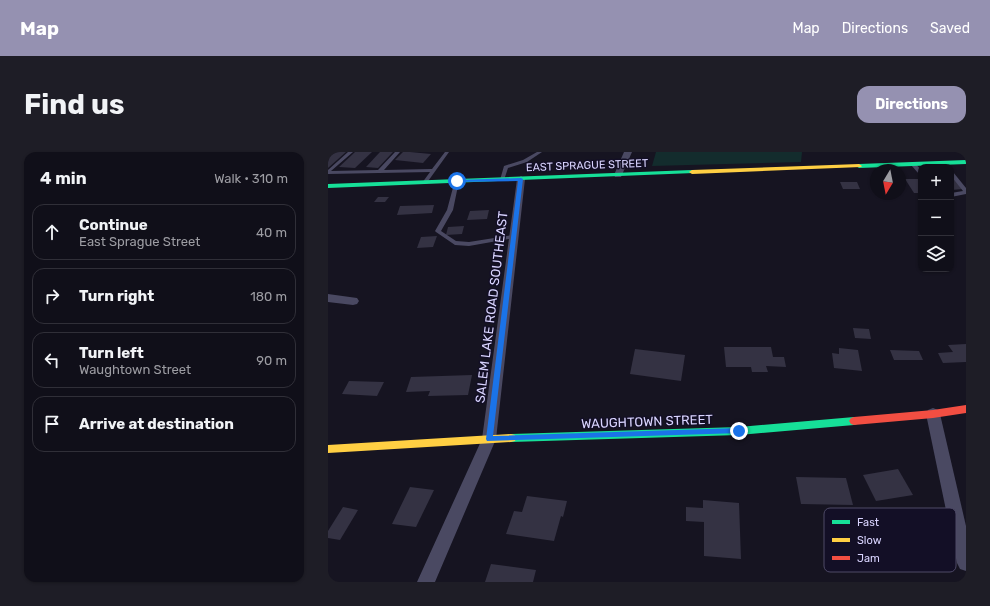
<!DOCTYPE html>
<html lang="en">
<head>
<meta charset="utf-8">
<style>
	:root { --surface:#100f19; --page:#1e1d26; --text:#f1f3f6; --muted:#9c9ca2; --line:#302f38; --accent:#9591b1 }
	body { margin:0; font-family:Rubik,sans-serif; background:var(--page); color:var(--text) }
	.controls { position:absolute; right:12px; top:12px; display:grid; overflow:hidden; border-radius:8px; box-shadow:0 1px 3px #0004 }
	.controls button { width:36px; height:36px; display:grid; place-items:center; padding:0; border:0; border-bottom:1px solid var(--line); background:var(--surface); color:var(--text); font:20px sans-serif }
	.compass { position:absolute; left:542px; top:12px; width:36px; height:36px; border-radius:50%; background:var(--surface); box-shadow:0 1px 3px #0004; rotate:190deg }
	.stop { position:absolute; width:12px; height:12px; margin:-9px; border:3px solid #1a73e8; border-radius:50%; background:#fff }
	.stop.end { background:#1a73e8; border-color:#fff; box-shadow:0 1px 4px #0008 }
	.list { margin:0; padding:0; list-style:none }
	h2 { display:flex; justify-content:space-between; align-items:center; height:52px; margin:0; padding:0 16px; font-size:17px }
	h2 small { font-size:13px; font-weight:400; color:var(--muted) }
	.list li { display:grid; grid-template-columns:26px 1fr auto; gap:12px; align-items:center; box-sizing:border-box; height:56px; margin:0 8px 8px; padding:0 8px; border:1px solid var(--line); border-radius:12px }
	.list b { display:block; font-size:15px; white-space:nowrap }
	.list p { margin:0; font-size:13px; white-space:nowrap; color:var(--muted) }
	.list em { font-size:13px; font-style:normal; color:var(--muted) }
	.icon { flex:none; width:22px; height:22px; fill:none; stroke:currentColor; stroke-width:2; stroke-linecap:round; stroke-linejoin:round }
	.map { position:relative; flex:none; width:638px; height:430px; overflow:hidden; border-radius:12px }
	header { display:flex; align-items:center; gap:24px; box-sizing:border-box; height:56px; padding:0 20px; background:var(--accent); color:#fff }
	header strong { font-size:19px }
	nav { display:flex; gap:22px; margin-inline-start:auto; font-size:14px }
	.intro { display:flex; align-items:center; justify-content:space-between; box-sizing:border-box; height:96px; padding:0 24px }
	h1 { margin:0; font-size:28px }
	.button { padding:10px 18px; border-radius:12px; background:var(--accent); color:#fff; font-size:14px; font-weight:700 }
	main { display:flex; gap:24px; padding:0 24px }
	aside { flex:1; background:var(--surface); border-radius:12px; box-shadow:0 1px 3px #0004 }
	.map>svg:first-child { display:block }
	.green { fill:#132c2d }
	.building { fill:#343243 }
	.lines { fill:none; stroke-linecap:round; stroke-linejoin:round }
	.lane { fill:#4a4962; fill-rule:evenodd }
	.street { fill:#4a4962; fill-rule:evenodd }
	.fast { fill:#16e098; fill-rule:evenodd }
	.slow { fill:#ffcf43; fill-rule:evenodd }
	.jam { fill:#f24e42; fill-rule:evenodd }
	.route { fill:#1a73e8 }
	.labels { text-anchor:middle; stroke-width:3; stroke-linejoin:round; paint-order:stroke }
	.far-street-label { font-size:11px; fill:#d9d4ff; stroke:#130f26 }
	.street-label { font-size:13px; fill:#d9d4ff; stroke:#130f26 }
	.key { fill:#130f26; stroke:#4e4a67; stroke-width:1 }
	.key-label { font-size:11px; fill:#d9d4ff }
</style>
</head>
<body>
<header>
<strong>Map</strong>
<nav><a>Map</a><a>Directions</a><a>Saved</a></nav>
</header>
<div class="intro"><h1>Find us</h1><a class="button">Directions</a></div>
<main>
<aside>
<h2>4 min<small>Walk · 310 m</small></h2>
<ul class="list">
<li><svg class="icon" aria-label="ahead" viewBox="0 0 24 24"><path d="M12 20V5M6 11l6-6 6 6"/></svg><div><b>Continue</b><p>East Sprague Street</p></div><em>40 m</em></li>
<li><svg class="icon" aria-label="right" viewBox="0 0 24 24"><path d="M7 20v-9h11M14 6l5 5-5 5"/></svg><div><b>Turn right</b></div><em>180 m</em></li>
<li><svg class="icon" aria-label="left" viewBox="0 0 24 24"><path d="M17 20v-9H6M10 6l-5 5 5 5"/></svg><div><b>Turn left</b><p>Waughtown Street</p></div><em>90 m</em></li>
<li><svg class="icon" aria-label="arrive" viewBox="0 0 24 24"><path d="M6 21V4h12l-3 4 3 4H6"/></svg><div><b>Arrive at destination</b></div></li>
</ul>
</aside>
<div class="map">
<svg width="638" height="430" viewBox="0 0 638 430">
	<rect width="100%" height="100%" fill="#161421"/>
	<polygon class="green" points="328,0 474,0 473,10 324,14"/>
	<g class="building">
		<polygon points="6,0 18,0 0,16 0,6"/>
		<polygon points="27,0 44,0 27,16 11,15"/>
		<polygon points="52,0 65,0 50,16 38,15"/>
		<polygon points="75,0 82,0 103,2 95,11 67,8"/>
		<polygon points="623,26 625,26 635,37 623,38"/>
		<polygon points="577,27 593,27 593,41 586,41"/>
		<polygon points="512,30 529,30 532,37 515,37"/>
		<polygon points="50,45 61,45 57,50 46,50"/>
		<polygon points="106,53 104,61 69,63 72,54"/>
		<polygon points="161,58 159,67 139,68 142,59"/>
		<polygon points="136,74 134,82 118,83 120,75"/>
		<polygon points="109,84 105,95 89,96 93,85"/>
		<polygon points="525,176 541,177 543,187 527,186"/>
		<polygon points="638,192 638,210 615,211 610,201 625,200 620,193"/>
		<polygon points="396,195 443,195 445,205 456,205 458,215 438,214 440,220 424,220 423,215 398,215"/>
		<polygon points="511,196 530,198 534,219 506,216 504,201 511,202"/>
		<polygon points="307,197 357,203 353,229 302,222"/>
		<polygon points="562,198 591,199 595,208 566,208"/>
		<polygon points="144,223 140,243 100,244 102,239 78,240 83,225"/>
		<polygon points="21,229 56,230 49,244 14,242"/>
		<polygon points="570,317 585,343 548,349 535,323"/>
		<polygon points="468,325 518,326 525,353 473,352"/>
		<polygon points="82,335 106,338 88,375 64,372"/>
		<polygon points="199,344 239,349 235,365 233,364 226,389 178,382 186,359 194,360"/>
		<polygon points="375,348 411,351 413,407 376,404 376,370 358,369 358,355 375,356"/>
		<polygon points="15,355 30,358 12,388 0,386 0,379"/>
		<polygon points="163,412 208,418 205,430 157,430"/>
	</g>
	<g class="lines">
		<g class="lane">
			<polygon points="0,0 4,0 0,3"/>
			<polygon points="20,0 25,0 3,19 50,18 67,0 72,0 56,18 104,17 117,0 121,0 98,32 96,32 94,31 102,20 0,22 0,18"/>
			<polygon points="209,0 214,0 199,10 180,16 176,28 172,29 172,28 176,14 195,8"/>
			<polygon points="583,11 587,11 593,18 593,22 591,22 583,13"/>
			<polygon points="623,20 625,20 638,36 638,42 623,45 623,41 635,39 623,24"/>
			<polygon points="127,28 131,29 125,58 113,79 128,89 141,90 185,83 187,84 187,86 141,94 127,93 108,80 107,79 119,58"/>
		</g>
		<g class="street">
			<polygon points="296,0 304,0 293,25 287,25 286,23"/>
			<polygon points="193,24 197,27 168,287 107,430 89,430 154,287 189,27"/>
			<polygon points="0,142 29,146 31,149 29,152 25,153 0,150"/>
			<polygon points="605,256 610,258 612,262 638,374 638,419 632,417 629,411 598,262 600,258"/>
		</g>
		<g class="fast">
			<polygon points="638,8 638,12 531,16 528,14 531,12"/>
			<polygon points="364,18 367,20 366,21 0,36 0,32"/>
			<polygon points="526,265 529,266 531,269 529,272 526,273 411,283 183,290 179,289 178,286 179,283 183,282 411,275"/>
		</g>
		<g class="slow">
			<polygon points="531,12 534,14 533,15 364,22 361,20 364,18"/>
			<polygon points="183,282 187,283 188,286 187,289 183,290 0,301 0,293"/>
		</g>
		<polygon class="jam" points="638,253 638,261 605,266 526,273 523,272 521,269 523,266 526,265 605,258"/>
	</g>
	<polygon class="route" points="193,26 195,27 165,284 411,276 414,279 413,281 159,289 158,287 190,29 129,30 127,29 129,28"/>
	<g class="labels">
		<g class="far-street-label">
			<text transform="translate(259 13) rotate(-2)" y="4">EAST SPRAGUE STREET</text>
		</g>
		<g class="street-label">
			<text transform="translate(163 155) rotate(-83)" y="5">SALEM LAKE ROAD SOUTHEAST</text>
			<text transform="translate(319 269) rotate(-2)" y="5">WAUGHTOWN STREET</text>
		</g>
	</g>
	<rect x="496" y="356" width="132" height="64" rx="6" class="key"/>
	<rect x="504" y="368" width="18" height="4" fill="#16e098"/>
	<rect x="504" y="386" width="18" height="4" fill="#ffcf43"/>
	<rect x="504" y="404" width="18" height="4" fill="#f24e42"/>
	<g class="key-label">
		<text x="529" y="374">Fast</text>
		<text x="529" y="392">Slow</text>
		<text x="529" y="410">Jam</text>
	</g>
</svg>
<div class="controls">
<button>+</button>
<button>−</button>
<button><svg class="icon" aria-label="layers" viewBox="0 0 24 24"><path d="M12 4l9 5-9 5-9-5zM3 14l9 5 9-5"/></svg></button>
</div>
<svg class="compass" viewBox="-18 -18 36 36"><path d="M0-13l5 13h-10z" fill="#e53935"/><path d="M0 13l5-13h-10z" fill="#9c9ca2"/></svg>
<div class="stop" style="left:129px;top:29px"></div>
<div class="stop end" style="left:411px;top:279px"></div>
</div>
</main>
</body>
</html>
